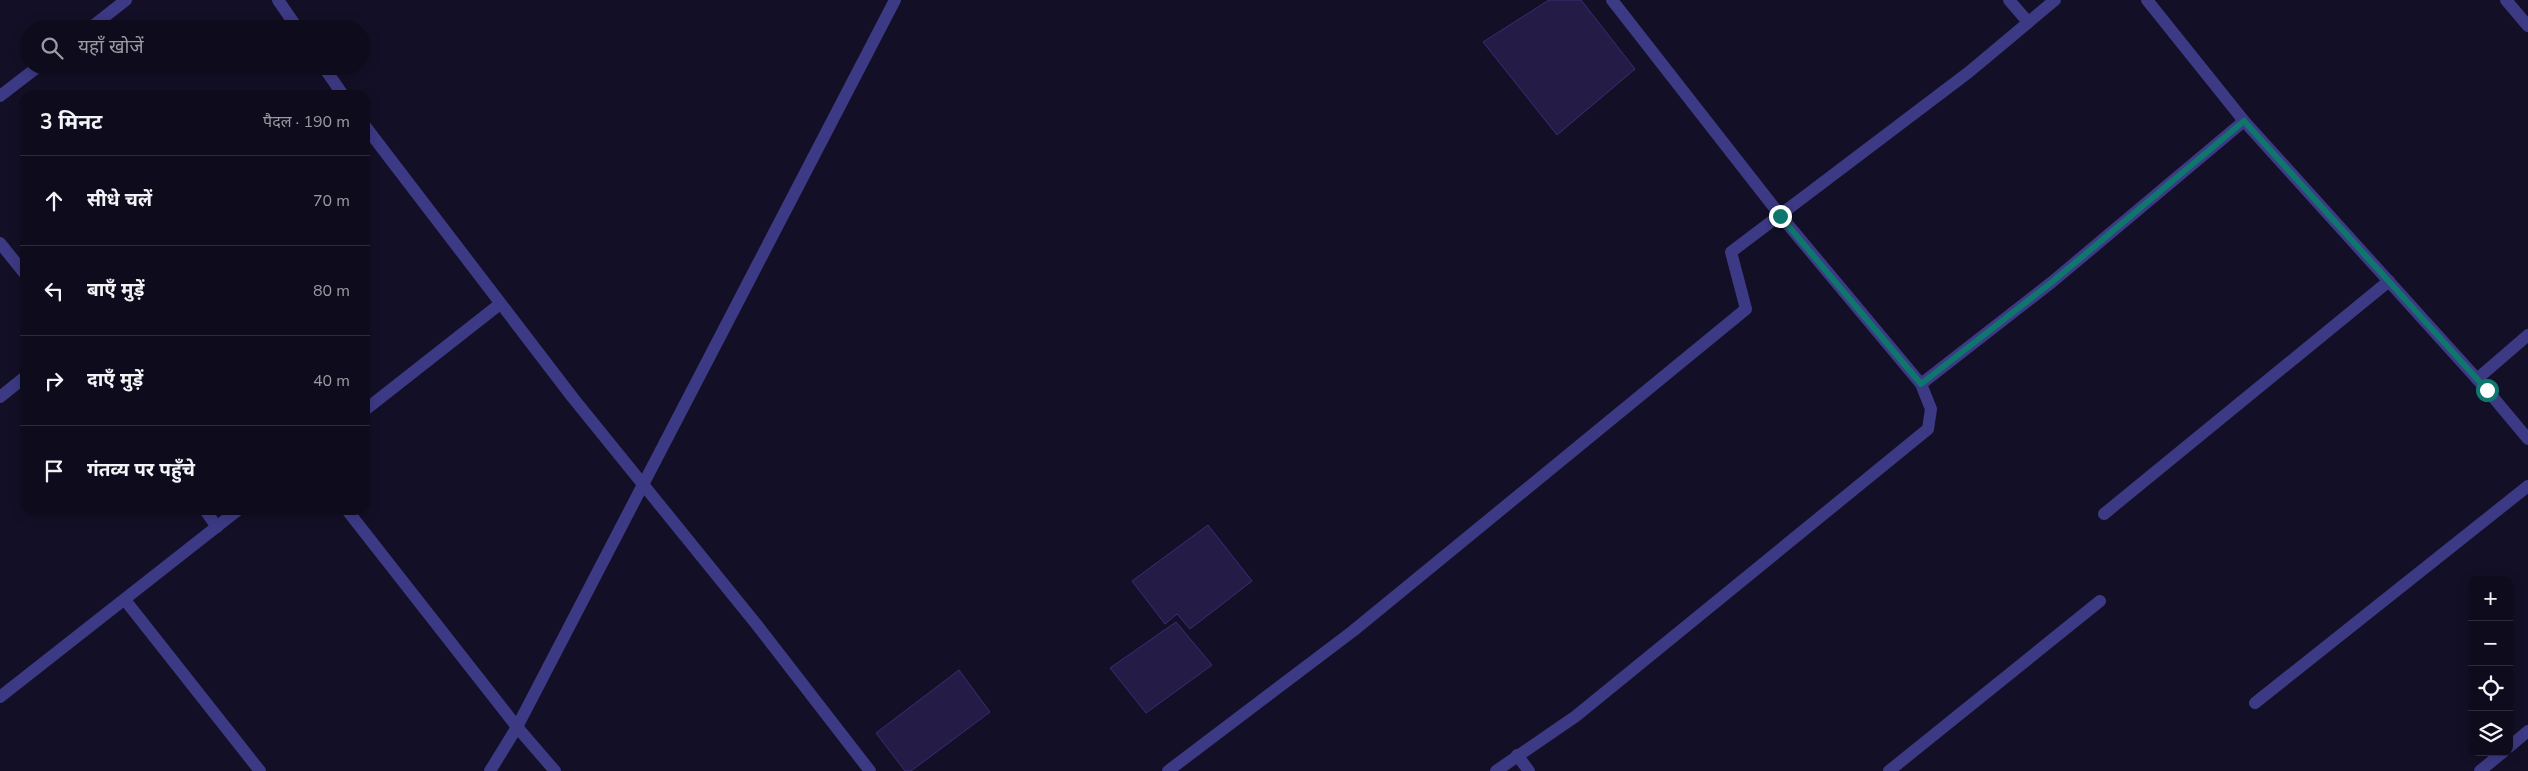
<!DOCTYPE html>
<html lang="hi">
<head>
<meta charset="utf-8">
<style>
	:root { --surface:#0e0b1c; --page:#1c1929; --text:#f1f3f6; --muted:#9b9ba3; --line:#2e2b3b }
	body { margin:0; font-family:"Nunito Sans","Noto Sans Devanagari",sans-serif; background:var(--page); color:var(--text) }
	.controls { position:absolute; right:15px; bottom:15px; display:grid; overflow:hidden; border-radius:10px; box-shadow:0 2px 12px #0003 }
	.controls button { width:45px; height:45px; display:grid; place-items:center; padding:0; border:0; border-bottom:1px solid var(--line); background:var(--surface); color:var(--text); font:25px sans-serif }
	.stop { position:absolute; width:15px; height:15px; margin:-11px; border:4px solid #0f766e; border-radius:50%; background:#fff }
	.stop.end { background:#0f766e; border-color:#fff; box-shadow:0 1px 5px #0008 }
	.list { margin:0; padding:0; list-style:none }
	h2 { display:flex; justify-content:space-between; align-items:center; height:65px; margin:0; padding:0 20px; font-size:21px }
	h2 small { font-size:16px; font-weight:400; color:var(--muted) }
	.list li { display:grid; grid-template-columns:32px 1fr auto; gap:15px; align-items:center; box-sizing:border-box; height:90px; padding:0 20px; border-top:1px solid var(--line) }
	.list b { display:block; font-size:19px; white-space:nowrap }
	.list em { font-size:16px; font-style:normal; color:var(--muted) }
	.icon { flex:none; width:28px; height:28px; fill:none; stroke:currentColor; stroke-width:2; stroke-linecap:round; stroke-linejoin:round }
	.map { position:relative; flex:none; width:2528px; height:771px; overflow:hidden }
	.search { position:absolute; background:var(--surface); box-shadow:0 2px 12px #0003; left:20px; top:20px; width:350px; height:55px; display:flex; align-items:center; gap:12px; box-sizing:border-box; padding:0 18px; border-radius:28px; color:var(--muted); font-size:19px }
	.panel { position:absolute; background:var(--surface); box-shadow:0 2px 12px #0003; left:20px; top:90px; width:350px; height:425px; border-radius:15px }
	.map>svg:first-child { display:block }
	.building { fill:#241b47; stroke:#3b2d73 }
	.lines { fill:none; stroke-linecap:round; stroke-linejoin:round }
	.minor { stroke:#3d3a85; stroke-width:12 }
	.route { stroke:#0f766e; stroke-width:6 }
</style>
</head>
<body>
<div class="map">
<svg width="2528" height="771" viewBox="0 0 2528 771">
	<rect width="100%" height="100%" fill="#130f26"/>
	<g class="building">
		<polygon points="1549,0 1581,0 1635,69 1557,135 1483,42"/>
		<polygon points="1208,525 1252,581 1190,629 1177,614 1165,624 1132,581"/>
		<polygon points="1176,622 1212,665 1146,713 1110,668"/>
		<polygon points="959,670 990,712 911,771 905,771 876,733"/>
	</g>
	<g class="lines">
		<g class="minor">
			<polyline points="278,0 298,29"/>
			<polyline points="1612,0 1780,215 1921,384"/>
			<polyline points="2009,0 2028,22"/>
			<polyline points="2147,0 2244,121 2487,390 2528,439"/>
			<polyline points="2506,0 2528,26"/>
			<polyline points="89,29 126,0"/>
			<polyline points="323,66 343,95"/>
			<polyline points="0,96 39,66"/>
			<polyline points="365,126 573,398 757,625 870,771"/>
			<polyline points="0,243 25,274"/>
			<polyline points="2477,379 2528,335"/>
			<polyline points="0,397 25,377"/>
			<polyline points="365,410 500,304"/>
			<polyline points="205,510 217,527"/>
			<polyline points="347,510 517,727 555,771"/>
			<polyline points="2104,514 2389,281"/>
			<polyline points="125,600 260,771"/>
			<polyline points="0,697 238,510"/>
			<polyline points="2255,703 2528,486"/>
			<polyline points="2509,747 2528,731"/>
			<polyline points="1517,755 1529,771"/>
			<polyline points="490,771 517,727 895,0"/>
			<polyline points="1168,771 1353,631 1746,309 1731,252 1969,72 2055,0"/>
			<polyline points="1496,771 1576,716 1928,429 1931,409 1921,384 2052,282 2244,121"/>
			<polyline points="1889,771 2100,601"/>
			<polyline points="2480,771 2503,752"/>
		</g>
	</g>
	<g class="lines">
		<polyline class="route" points="1780,216 1921,384 2052,282 2244,121 2487,390"/>
	</g>
</svg>
<div class="controls">
<button>+</button>
<button>−</button>
<button><svg class="icon" aria-label="locate" viewBox="0 0 24 24"><circle cx="12" cy="12" r="6"/><path d="M12 2v4M12 18v4M2 12h4M18 12h4"/></svg></button>
<button><svg class="icon" aria-label="layers" viewBox="0 0 24 24"><path d="M12 4l9 5-9 5-9-5zM3 14l9 5 9-5"/></svg></button>
</div>
<div class="stop" style="left:2487px;top:390px"></div>
<div class="stop end" style="left:1780px;top:216px"></div>
<div class="search"><svg class="icon" aria-label="search" viewBox="0 0 24 24"><circle cx="10" cy="10" r="6"/><path d="M15 15l6 6"/></svg>यहाँ खोजें</div>
<section class="panel">
<h2>3 मिनट<small>पैदल · 190 m</small></h2>
<ul class="list">
<li><svg class="icon" aria-label="ahead" viewBox="0 0 24 24"><path d="M12 20V5M6 11l6-6 6 6"/></svg><div><b>सीधे चलें</b></div><em>70 m</em></li>
<li><svg class="icon" aria-label="left" viewBox="0 0 24 24"><path d="M17 20v-9H6M10 6l-5 5 5 5"/></svg><div><b>बाएँ मुड़ें</b></div><em>80 m</em></li>
<li><svg class="icon" aria-label="right" viewBox="0 0 24 24"><path d="M7 20v-9h11M14 6l5 5-5 5"/></svg><div><b>दाएँ मुड़ें</b></div><em>40 m</em></li>
<li><svg class="icon" aria-label="arrive" viewBox="0 0 24 24"><path d="M6 21V4h12l-3 4 3 4H6"/></svg><div><b>गंतव्य पर पहुँचे</b></div></li>
</ul>
</section>
</div>
</body>
</html>
